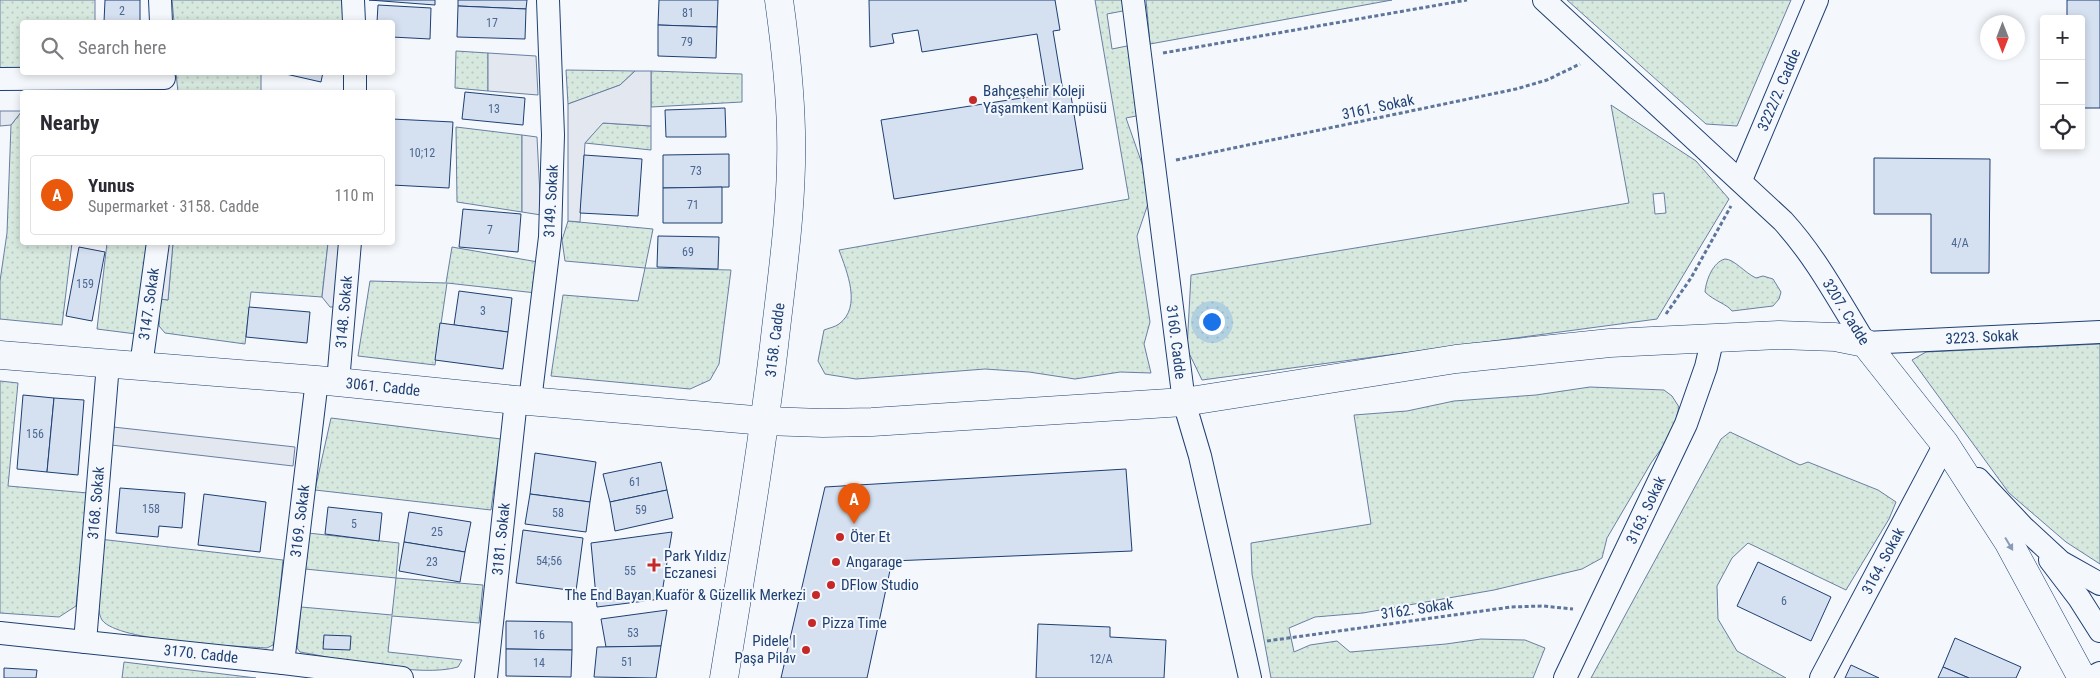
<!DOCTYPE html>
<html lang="en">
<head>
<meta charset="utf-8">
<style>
	:root { --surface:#fff; --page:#f2f2f3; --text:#2b2b33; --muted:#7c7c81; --line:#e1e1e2; --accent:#ea580c }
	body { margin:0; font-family:"Roboto Condensed",sans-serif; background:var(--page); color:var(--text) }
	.controls { position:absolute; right:15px; top:15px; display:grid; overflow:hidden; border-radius:5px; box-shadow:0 2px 8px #0003 }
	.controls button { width:45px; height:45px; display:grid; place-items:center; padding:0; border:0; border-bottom:1px solid var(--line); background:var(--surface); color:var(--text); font:25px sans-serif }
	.compass { position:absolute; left:1980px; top:15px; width:45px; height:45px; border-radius:50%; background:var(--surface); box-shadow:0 2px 8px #0003; rotate:180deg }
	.you { position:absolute; left:1211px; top:321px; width:18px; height:18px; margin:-12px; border:4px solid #fff; border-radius:50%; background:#1a73e8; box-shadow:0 0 0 8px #1a73e833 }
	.badge { display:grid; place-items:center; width:32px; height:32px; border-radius:50%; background:var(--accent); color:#fff; font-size:16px; font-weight:700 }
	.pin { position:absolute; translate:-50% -41px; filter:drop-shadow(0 1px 2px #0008) }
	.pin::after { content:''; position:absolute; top:26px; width:18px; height:15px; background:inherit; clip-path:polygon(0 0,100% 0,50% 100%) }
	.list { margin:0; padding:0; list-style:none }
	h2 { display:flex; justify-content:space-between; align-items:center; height:65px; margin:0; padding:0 20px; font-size:21px }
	h2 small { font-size:16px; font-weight:400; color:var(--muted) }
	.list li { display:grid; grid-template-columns:32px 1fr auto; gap:15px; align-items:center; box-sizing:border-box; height:80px; margin:0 10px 10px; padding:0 10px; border:1px solid var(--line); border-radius:5px }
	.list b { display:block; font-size:19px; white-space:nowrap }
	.list p { margin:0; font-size:16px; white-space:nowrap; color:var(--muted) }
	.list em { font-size:16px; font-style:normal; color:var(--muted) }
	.icon { flex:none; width:28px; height:28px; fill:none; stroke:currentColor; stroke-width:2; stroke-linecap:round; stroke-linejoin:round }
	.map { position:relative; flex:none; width:2100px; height:678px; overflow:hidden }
	.search { position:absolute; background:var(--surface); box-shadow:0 2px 8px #0003; left:20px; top:20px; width:375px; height:55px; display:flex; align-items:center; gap:12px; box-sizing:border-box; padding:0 18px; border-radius:5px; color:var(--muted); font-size:19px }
	.panel { position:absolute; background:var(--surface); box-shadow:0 2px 8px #0003; left:20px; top:90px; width:375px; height:155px; border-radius:5px }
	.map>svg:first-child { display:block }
	.grass { fill:url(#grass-dots); stroke:#687fa3; fill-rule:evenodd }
	.parking { fill:#e3e8f0; stroke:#687fa3 }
	.building { fill:#d5e0f0; stroke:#1d3f73 }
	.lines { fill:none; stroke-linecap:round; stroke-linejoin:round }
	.street-casing { stroke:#1d3f73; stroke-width:24 }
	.secondary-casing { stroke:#1d3f73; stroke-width:29 }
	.path { stroke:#5e769c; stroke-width:3; stroke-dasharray:4 2.5; stroke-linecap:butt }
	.street { stroke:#f4f7fb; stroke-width:22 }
	.secondary { stroke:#f4f7fb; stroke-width:28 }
	.oneway { fill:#889bb7 }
	.poi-dot { fill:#c62828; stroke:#f4f7fb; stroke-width:2 }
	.labels { text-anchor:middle; stroke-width:4; stroke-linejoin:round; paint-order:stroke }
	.number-label { font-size:12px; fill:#4b6792 }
	.street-label { font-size:15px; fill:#1d3f73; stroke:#f4f7fb }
	.poi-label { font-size:15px; fill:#1d3f73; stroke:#f4f7fb; text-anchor:start }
</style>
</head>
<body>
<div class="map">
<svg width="2100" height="678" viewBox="0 0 2100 678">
	<defs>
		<pattern id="grass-dots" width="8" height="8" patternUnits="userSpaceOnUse" patternTransform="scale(1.25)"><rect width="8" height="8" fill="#d7e8df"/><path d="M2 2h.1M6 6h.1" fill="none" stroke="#b8c8c3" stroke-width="1.8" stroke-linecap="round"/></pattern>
	</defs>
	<rect width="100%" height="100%" fill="#f4f7fb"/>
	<g class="grass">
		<polygon points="0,0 95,0 95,22 22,22 22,70 0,71"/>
		<polygon points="172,0 342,0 343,22 174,22"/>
		<path d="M1095,0H1125L1128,10L1107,14L1112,49L1132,45L1141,115L1126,118L1147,178L1150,198L1137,236L1150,322L1144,344L1151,373L1120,372L1075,379L1029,372L985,369L856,379L825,374L818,361L824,330C829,328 835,327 839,324C862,307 847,272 839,250L1129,199Z"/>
		<polygon points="1146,0 1392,0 1150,44"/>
		<polygon points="1567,0 1791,0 1737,126 1706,124"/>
		<polygon points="456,51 488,53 488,91 455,88"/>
		<polygon points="566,70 635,71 620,85 568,104"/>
		<polygon points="651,71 742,74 742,102 651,107"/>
		<polygon points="176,73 261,73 261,92 178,92"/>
		<path d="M1611,105L1696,161L1729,199L1657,319L1202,380L1187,349L1191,275L1629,203ZM1664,193L1666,213L1655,214L1653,194Z"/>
		<polygon points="22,111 22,242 72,243 62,325 0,319 0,281 7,233 11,125"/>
		<polygon points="602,123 651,126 651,150 585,143"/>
		<polygon points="456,127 522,135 522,212 457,202"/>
		<polygon points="568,221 653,229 645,268 731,270 719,364 710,380 690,389 551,376 563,295 638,301 645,268 565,261 562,240"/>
		<polygon points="107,243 147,243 136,334 97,329"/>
		<polygon points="173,243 328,243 322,297 251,292 245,344 165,333 159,326 160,299 168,300"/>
		<polygon points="452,247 538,262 536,293 447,283 435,365 358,356 370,281 446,283"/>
		<path d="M1725,259C1734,259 1745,273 1756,278L1763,276L1773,279L1781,292L1779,299L1773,306L1732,311C1727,304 1714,301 1705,292C1706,280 1713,262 1725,259Z"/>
		<polygon points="2100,344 2100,564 2066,542 2009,493 1912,360 1926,352"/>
		<polygon points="0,381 18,383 8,486 88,493 76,606 59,617 0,613"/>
		<polygon points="1590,387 1664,390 1672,396 1679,407 1672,434 1651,463 1607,538 1602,558 1582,569 1494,590 1363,613 1315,617 1289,628 1294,652 1310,645 1337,641 1350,652 1446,644 1481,639 1525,640 1545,648 1533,678 1271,678 1252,574 1251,543 1371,524 1354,415 1407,411 1454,401 1536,395"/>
		<polygon points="331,418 501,439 491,510 315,490"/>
		<polygon points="1730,432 1800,465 1808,462 1878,490 1896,502 1889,519 1846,590 1748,543 1732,558 1717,586 1718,619 1737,651 1786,678 1591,678 1721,439"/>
		<path d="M308,533L399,543L396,578L483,585L479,623L392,616L388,652L462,660L458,667C420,678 341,659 300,652L297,648L301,607L392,615L396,578L305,569Z"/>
		<path d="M99,539L283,560L275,640L273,645L267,648C237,646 118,642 102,620C94,608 99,556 99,539Z"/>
		<polygon points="124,662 256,678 122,678"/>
	</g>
	<g class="parking">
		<polygon points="488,53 536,56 538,95 488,91"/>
		<polygon points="635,71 651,71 651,126 603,123 585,143 580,222 568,221 568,104 620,85"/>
		<polygon points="0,111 22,111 11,125 0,126"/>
		<polygon points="522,135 537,137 541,215 522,212"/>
		<polygon points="164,243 173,243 168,300 160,299"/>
		<polygon points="328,243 341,243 335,307 330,307 322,297"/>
		<polygon points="113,427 295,447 293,466 111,445"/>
	</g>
	<g class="building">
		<polygon points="105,0 140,0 140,22 104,22"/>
		<polygon points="369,0 435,0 435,5"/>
		<polygon points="458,0 527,0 526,9 458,6"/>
		<polygon points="659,0 718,0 717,27 658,25"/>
		<polygon points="869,0 1055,0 1060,30 1053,31 1063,91 1070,90 1083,169 894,199 881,120 1047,94 1037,34 922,52 918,30 892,34 894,43 870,47"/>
		<polygon points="2067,0 2100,0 2100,108 2081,108 2081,19 2067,19"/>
		<polygon points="378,5 431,8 430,39 392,37 392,22 377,22"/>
		<polygon points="458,6 526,9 525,39 457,37"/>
		<polygon points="658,25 717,27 716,58 658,56"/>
		<polygon points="277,72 323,72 321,82"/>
		<polygon points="465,92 525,98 523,125 462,119"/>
		<polygon points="725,108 726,137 666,137 665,110"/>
		<polygon points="392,119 453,122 449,188 392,185"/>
		<polygon points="729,154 729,187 663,188 663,155"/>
		<polygon points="584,155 642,159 638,216 580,213"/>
		<polygon points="1874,158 1990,159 1989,273 1931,273 1931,214 1874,214"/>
		<polygon points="722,187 722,223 663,223 663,188"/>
		<polygon points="463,209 521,214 518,252 459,247"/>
		<polygon points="658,236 719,237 718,269 657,267"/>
		<polygon points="79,247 105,252 92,321 66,316"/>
		<polygon points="459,291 512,298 508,332 454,325"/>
		<polygon points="249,307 310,312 307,343 246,337"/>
		<polygon points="440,323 508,332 503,369 435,360"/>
		<polygon points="23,395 54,398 47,472 17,469"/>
		<polygon points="54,398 84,400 78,475 47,472"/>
		<polygon points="535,453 596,462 590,502 530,494"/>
		<polygon points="661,462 667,490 610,502 603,474"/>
		<polygon points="1126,469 1132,551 892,561 867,678 781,678 825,487"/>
		<polygon points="120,488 185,493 182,528 159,526 158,537 116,533"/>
		<polygon points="667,490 673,518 615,531 610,502"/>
		<polygon points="204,494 266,502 260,552 198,545"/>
		<polygon points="530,494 590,502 586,532 525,524"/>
		<polygon points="328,507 382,513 379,541 325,534"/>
		<polygon points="409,512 471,522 465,552 404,542"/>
		<polygon points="523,530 583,538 576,591 516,583"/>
		<polygon points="672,532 661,599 597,607 591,543"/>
		<polygon points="404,542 465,552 460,582 399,571"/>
		<polygon points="1758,562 1831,597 1811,641 1737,606"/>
		<polygon points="667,610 661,646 606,647 601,619"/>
		<polygon points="506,621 572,622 572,650 506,649"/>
		<polygon points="1038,624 1110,627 1110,637 1166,640 1164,678 1036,678"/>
		<polygon points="324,635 351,636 350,650 323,649"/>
		<polygon points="1955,638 2021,667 2016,678 1969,678 1943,667"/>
		<polygon points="661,646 656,678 594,677 597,647"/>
		<polygon points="506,649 572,650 571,677 506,676"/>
		<polygon points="1851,665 1879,678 1845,678"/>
		<polygon points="1943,667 1969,678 1938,678"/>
		<polygon points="4,668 37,670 36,678 4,678"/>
	</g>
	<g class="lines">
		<defs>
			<g id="street">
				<polyline points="160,0 161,22"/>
				<polyline points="353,0 354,22"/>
				<polyline points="1133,0 1184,402 1200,456 1250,678"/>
				<path d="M1544,0L1783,221C1816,257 1839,301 1865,343L2100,332"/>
				<polyline points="355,72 355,92"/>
				<polyline points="0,79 164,78"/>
				<polyline points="1741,180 1817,0"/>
				<polyline points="141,366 158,242"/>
				<polyline points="338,382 350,242"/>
				<polyline points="530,401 550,237 553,135 548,0"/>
				<polyline points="1978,479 2023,527 2061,562 2100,584"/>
				<polyline points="2050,560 2079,598 2100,631"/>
				<polyline points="0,633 283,663 402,678"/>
				<polyline points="85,642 108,364"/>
				<polyline points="283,663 317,380"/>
				<polyline points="486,678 516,400"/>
				<polyline points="1565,678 1686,424 1706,367 1713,337"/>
				<polyline points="1821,678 1945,444 1954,454"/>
				<polyline points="2090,678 2100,673"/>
			</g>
			<g id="secondary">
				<polyline points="0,355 317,380 516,400 765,421 823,423 872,422 1184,402 1456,359 1610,343 1779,335 1835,337 1865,343 1945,444 2009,543 2082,678"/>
				<path d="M724,678C742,567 761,457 774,346C782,275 793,203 791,131C790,88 785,43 779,0"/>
			</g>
		</defs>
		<use href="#street" class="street-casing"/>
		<use href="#secondary" class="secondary-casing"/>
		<g class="path">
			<polyline points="1163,53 1467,0"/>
			<polyline points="1176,160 1516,89 1547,80 1580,64"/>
			<polyline points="1666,314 1691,278 1731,206"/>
			<polyline points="1267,641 1511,607 1543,606 1573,609"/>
		</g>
		<use href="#street" class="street"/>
		<use href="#secondary" class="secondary"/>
	</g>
	<defs><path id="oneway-solid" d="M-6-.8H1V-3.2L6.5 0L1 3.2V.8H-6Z" transform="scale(1.25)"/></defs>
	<use class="oneway" href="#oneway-solid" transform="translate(2009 544) rotate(59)"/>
	<g class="poi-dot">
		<circle cx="973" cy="100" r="5"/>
		<circle cx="840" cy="537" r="5"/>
		<circle cx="836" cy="562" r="5"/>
		<path d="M651.5 557.5h5v5h5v5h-5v5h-5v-5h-5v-5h5z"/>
		<circle cx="831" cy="585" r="5"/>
		<circle cx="816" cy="595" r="5"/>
		<circle cx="812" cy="623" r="5"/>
		<circle cx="806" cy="650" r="5"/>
	</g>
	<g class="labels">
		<g class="number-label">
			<text x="122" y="15">2</text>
			<text x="688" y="17">81</text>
			<text x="492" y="27">17</text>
			<text x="687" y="46">79</text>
			<text x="494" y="113">13</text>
			<text x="422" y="157">10;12</text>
			<text x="696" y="175">73</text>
			<text x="693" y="209">71</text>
			<text x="490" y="234">7</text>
			<text x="1960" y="247">4/A</text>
			<text x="688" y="256">69</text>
			<text x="85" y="288">159</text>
			<text x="483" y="315">3</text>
			<text x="35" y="438">156</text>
			<text x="635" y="486">61</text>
			<text x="151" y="513">158</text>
			<text x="641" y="514">59</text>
			<text x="558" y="517">58</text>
			<text x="354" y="528">5</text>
			<text x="437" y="536">25</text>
			<text x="549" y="565">54;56</text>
			<text x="432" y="566">23</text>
			<text x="630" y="575">55</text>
			<text x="1784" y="605">6</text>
			<text x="633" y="637">53</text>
			<text x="539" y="639">16</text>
			<text x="1101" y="663">12/A</text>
			<text x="627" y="666">51</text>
			<text x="539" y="667">14</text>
		</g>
		<g class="street-label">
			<text transform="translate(1779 90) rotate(-67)" y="5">3222/2. Cadde</text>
			<text transform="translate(1378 107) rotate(-12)" y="5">3161. Sokak</text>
			<text transform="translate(551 201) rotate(-87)" y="5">3149. Sokak</text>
			<text transform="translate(149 304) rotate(-82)" y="5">3147. Sokak</text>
			<text transform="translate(344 312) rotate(-85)" y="5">3148. Sokak</text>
			<text transform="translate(1846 312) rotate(58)" y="5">3207. Cadde</text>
			<text transform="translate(1982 337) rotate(-3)" y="5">3223. Sokak</text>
			<text transform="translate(775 340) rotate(-83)" y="5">3158. Cadde</text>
			<text transform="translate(1176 342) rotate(83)" y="5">3160. Cadde</text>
			<text transform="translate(383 387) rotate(6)" y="5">3061. Cadde</text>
			<text transform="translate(96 503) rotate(-85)" y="5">3168. Sokak</text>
			<text transform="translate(1646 510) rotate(-65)" y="5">3163. Sokak</text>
			<text transform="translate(300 521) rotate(-83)" y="5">3169. Sokak</text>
			<text transform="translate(501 539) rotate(-84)" y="5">3181. Sokak</text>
			<text transform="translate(1883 561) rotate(-62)" y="5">3164. Sokak</text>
			<text transform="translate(1417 609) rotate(-8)" y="5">3162. Sokak</text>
			<text transform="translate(201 654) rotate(6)" y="5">3170. Cadde</text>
		</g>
		<g class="poi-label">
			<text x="983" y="96">Bahçeşehir Koleji<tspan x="983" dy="17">Yaşamkent Kampüsü</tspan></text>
			<text x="850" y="542">Öter Et</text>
			<text x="664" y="561">Park Yıldız<tspan x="664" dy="17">Eczanesi</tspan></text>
			<text x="846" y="567">Angarage</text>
			<text x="841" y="590">DFlow Studio</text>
			<text x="806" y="600" text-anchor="end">The End Bayan Kuaför &amp; Güzellik Merkezi</text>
			<text x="822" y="628">Pizza Time</text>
			<text x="796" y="646" text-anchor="end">Pidele |<tspan x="796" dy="17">Paşa Pilav</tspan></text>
		</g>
	</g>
</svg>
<div class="controls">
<button>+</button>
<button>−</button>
<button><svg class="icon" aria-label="locate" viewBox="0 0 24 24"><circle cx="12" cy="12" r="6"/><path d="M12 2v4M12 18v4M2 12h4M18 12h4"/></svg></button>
</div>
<svg class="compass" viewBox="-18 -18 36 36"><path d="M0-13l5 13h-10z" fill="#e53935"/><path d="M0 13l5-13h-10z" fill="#7c7c81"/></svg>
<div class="you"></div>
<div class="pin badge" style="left:854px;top:524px">A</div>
<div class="search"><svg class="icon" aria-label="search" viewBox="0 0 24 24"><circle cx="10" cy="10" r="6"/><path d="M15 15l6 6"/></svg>Search here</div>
<section class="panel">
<h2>Nearby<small></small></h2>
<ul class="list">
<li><span class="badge">A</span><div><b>Yunus</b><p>Supermarket · 3158. Cadde</p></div><em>110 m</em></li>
</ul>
</section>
</div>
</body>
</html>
